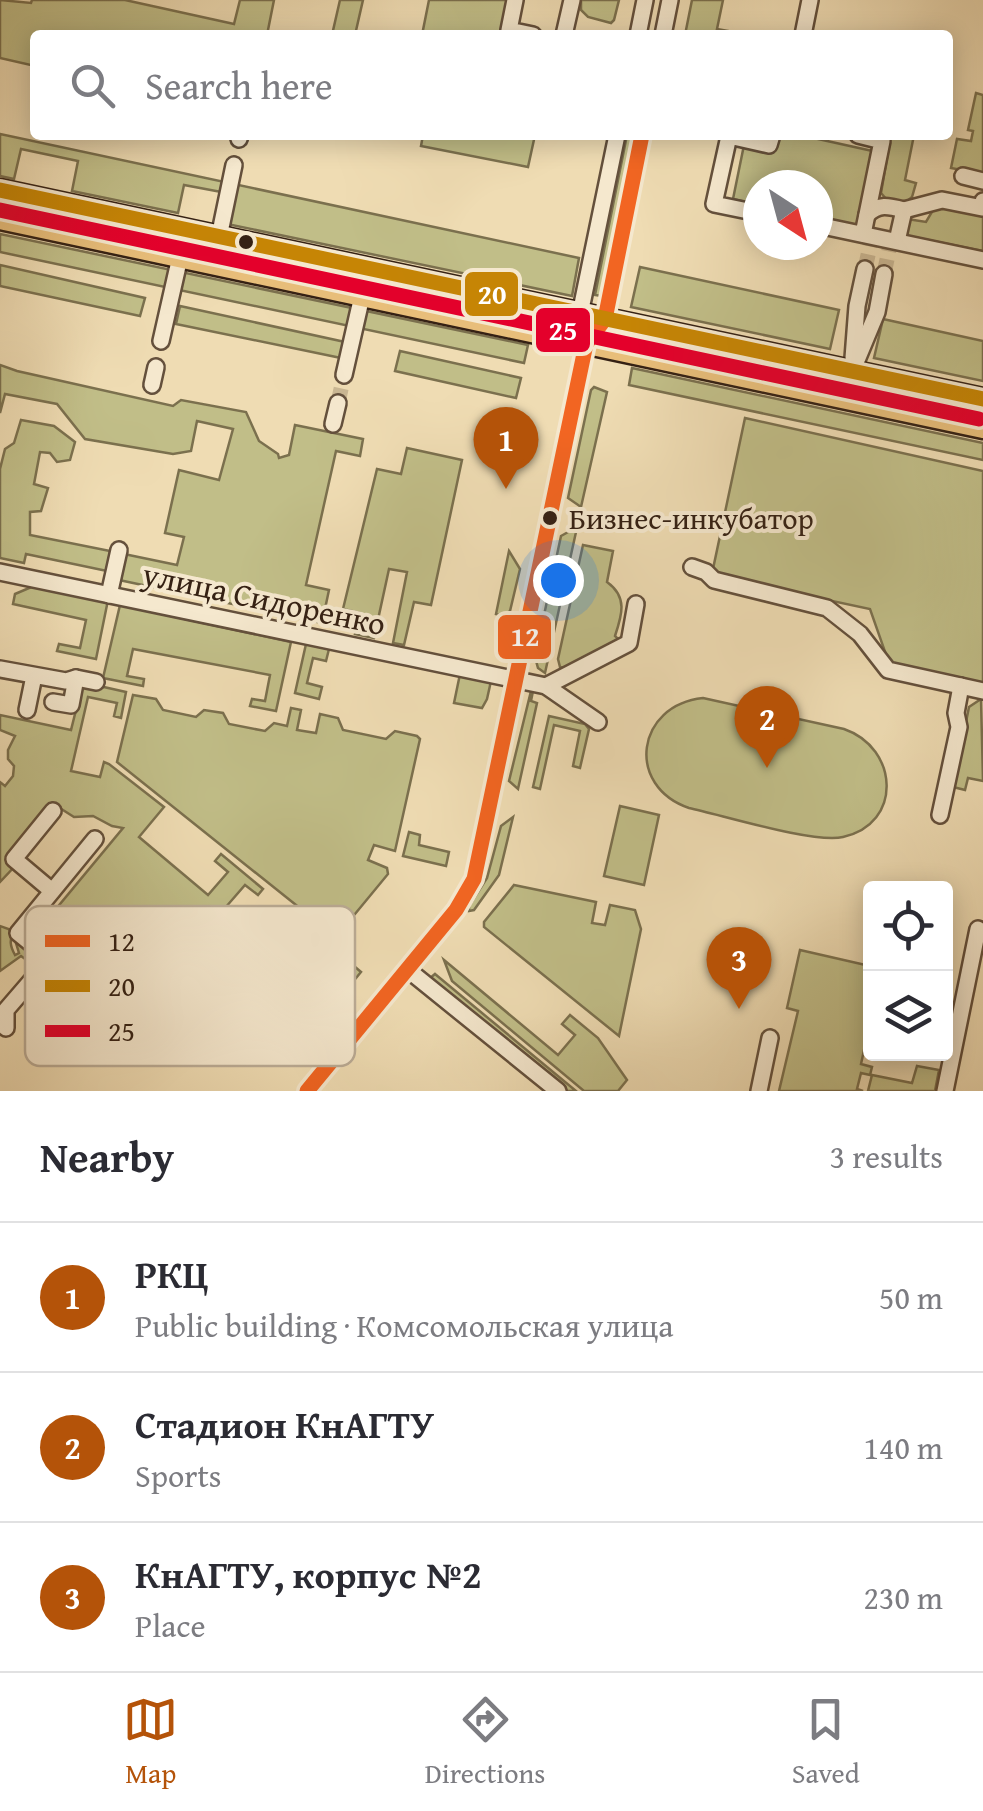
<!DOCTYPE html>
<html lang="en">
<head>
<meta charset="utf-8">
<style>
	:root { --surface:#fff; --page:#f2f2f3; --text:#2b2b33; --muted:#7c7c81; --line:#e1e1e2; --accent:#b45309 }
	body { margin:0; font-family:"Gentium Book Plus",serif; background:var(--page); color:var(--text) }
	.controls { position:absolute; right:30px; bottom:30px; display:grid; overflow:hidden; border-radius:10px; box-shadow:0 5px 25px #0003 }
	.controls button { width:90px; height:90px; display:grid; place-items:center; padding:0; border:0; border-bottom:2px solid var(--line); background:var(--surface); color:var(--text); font:50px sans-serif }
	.compass { position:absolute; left:743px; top:170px; width:90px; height:90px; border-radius:50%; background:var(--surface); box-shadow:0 5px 25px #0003; rotate:144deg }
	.you { position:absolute; left:558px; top:580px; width:35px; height:35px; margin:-25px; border:8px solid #fff; border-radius:50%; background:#1a73e8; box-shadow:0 0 0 15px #1a73e833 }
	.badge { display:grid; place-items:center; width:65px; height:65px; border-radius:50%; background:var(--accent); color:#fff; font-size:32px; font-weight:700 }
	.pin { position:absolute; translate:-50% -82px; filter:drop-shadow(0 2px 5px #0008) }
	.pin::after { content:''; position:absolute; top:52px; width:35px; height:30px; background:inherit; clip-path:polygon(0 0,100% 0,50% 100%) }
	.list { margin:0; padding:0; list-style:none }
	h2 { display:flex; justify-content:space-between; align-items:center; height:130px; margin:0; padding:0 40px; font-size:42px }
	h2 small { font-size:32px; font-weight:400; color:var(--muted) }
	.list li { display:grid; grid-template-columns:65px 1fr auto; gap:30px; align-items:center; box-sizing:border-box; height:150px; padding:0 40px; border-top:2px solid var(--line) }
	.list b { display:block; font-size:38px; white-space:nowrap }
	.list p { margin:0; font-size:32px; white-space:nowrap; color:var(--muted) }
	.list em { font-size:32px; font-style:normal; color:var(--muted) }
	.icon { flex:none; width:55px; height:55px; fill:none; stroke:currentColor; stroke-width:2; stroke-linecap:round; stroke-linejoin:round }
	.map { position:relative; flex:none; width:983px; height:1091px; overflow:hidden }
	.search { position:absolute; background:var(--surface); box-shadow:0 5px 25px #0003; left:30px; right:30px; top:30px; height:110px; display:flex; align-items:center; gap:25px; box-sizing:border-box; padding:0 35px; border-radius:10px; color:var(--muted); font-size:38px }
	.sheet { height:580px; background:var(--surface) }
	nav { display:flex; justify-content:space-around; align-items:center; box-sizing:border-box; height:140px; border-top:2px solid var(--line); background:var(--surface); font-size:28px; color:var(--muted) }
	nav a { display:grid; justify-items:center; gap:5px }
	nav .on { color:var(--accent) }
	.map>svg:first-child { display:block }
	.green { fill:#c1be88; stroke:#7b704e; stroke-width:2.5 }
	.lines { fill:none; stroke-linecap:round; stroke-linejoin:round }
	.minor-tunnel { stroke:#cab793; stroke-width:15; stroke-dasharray:15 8; stroke-linecap:butt }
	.minor-casing { stroke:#64503c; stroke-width:20 }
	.major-casing { stroke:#352114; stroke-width:25 }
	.minor { stroke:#f5e8ce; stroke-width:15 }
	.major { stroke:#e8be7a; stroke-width:20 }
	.bus-1-casing { stroke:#f5e8ce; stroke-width:22 }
	.bus-2-casing { stroke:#f5e8ce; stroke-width:22 }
	.bus-3-casing { stroke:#f5e8ce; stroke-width:22 }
	.bus-1 { stroke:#f26522; stroke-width:15 }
	.bus-2 { stroke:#c68505; stroke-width:15 }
	.bus-3 { stroke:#e4002b; stroke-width:15 }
	.bus-dot { fill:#352114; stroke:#f5e8ce; stroke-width:4 }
	.labels { text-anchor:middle; stroke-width:8; stroke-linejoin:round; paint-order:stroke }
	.bus-label { font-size:30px; fill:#352114; stroke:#f5e8ce; text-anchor:start }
	.street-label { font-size:32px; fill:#352114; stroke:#f5e8ce }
	.key { fill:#f5e8ce; stroke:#bbac96; stroke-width:2.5 }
	.key-label { font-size:28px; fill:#352114 }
	.line-badge { stroke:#f5e8ce; stroke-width:4 }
	.badge-label { font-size:28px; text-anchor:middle; font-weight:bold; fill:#fff }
</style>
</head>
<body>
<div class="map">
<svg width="983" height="1091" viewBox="0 0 983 1091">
	<rect width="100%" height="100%" fill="#efdcb3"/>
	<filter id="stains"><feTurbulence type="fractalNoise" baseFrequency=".002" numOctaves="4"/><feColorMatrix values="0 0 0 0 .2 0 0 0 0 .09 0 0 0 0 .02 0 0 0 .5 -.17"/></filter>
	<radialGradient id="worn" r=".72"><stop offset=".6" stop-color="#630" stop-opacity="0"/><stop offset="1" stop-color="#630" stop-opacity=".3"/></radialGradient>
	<g class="green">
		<polygon points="0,0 31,3 32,0 125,0 234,24 240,0 274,0 267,35 35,35 35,66 0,58"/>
		<polygon points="340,0 363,0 355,35 332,35"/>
		<polygon points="429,0 511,0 503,35 422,35"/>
		<polygon points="581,0 619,0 614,20 611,23 588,17 581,10"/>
		<polygon points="692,0 723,0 717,29 750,35 685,35"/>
		<polygon points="976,93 983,95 983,174 951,168 957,139 971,141 973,131 968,130"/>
		<polygon points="0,134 579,258 572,296 227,224 232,194 184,185 178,213 72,191 78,161 21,149 14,179 0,176"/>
		<polygon points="423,135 535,135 528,167 421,146"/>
		<polygon points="627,135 636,135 602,296 595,295"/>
		<polygon points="776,135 800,135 877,152 861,227 818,218 818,185 758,185 758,205 733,199 744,145"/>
		<polygon points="891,135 914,135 905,180 916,183 912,197 905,203 888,201 881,193"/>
		<polygon points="936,205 983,214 983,251 903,235 907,219 926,222"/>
		<polygon points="0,234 528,345 524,363 0,252"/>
		<polygon points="0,265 145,298 140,316 0,286"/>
		<polygon points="640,267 839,310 830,349 631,307"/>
		<polygon points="180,306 345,342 341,358 176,324"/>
		<polygon points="883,319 983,341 983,381 874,358"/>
		<polygon points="400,351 521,378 516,398 395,371"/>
		<polygon points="0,365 17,371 173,406 181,400 246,412 259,441 278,454 279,458 289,455 295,425 363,439 360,456 336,451 306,585 329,590 322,623 119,580 124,554 177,565 184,537 165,533 179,470 219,480 233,429 197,421 191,451 173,454 85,439 57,404 5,394 0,413"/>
		<polygon points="632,368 983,443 983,460 629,385"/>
		<polygon points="594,387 607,392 581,507 568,498 591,390"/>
		<polygon points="745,418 983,471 983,686 890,666 870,609 720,577 713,569"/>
		<polygon points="21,420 54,426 75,442 70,460 57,462 50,453 40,452 34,484 48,488 41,511 30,512 30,535 110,551 107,571 26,554 24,563 0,558 0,469 5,449 14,443"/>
		<polygon points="407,448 462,460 431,605 414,602 404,645 393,643 407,572 389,569 374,638 355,634 360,613 343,609 377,469 401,474"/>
		<polygon points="570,531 576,532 545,673 538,668 535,657 561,536"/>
		<path d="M583,545L613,551L607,582C628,597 622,615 615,636L618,639L567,669L560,667L558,659Z"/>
		<polygon points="509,551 520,569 510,611 503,616 496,614"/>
		<polygon points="36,585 108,600 96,659 57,651 59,644 80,648 86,620 13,604 15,594"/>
		<polygon points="120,605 291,642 276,711 250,706 252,699 265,701 270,675 133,649 127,676 144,679 143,686 103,678"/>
		<polygon points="306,644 329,649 326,661 313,658 307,683 322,687 319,699 295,693"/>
		<polygon points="460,674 491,681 487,699 482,708 454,703"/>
		<path d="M86,683L126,692L121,718L114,716L117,703L88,697L71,771L100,777L104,762L109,764L164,807L139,837L208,895L228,872L215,861L221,854L263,889L258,895L245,885L225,908L255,933L250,940L300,980L230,1064L156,1002L139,1021L113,999L130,979L60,920L34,951L46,961L39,969L21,956L0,971V926L14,931C9,940 10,946 15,955L19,953L16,943L19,940L26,945L123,828L112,826L93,816L74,817L55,805L16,865L0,882V782L5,786L13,776L14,766L8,759V750L15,736L0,730V715L71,730L82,686Z"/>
		<polygon points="531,691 533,691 531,701 537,703 518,789 509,781"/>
		<polygon points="133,695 156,699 163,710 196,717 204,710 223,713 229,724 265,731 274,723 287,726 291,708 301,710 297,730 316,733 320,714 338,718 343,730 386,739 395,731 417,736 420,739 395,851 374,845 368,860 387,868 388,874 336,937 117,762"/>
		<path d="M703,698L844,729C899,748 903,824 843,837C815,844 722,815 689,808C625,786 636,705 703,698Z"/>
		<polygon points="981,699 983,781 968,778 965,790 953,787 969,707"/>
		<polygon points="549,716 585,724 589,729 580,768 573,766 580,731 554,725 540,789 533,787"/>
		<polygon points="620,806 659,815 644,885 604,876"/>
		<polygon points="513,817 499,875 474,910 469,911 469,906 487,878 501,826"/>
		<polygon points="409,832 420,835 419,845 449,852 446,866 403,856"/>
		<polygon points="514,885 596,902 592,923 605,925 610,905 635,910 641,929 619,1036 484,927 484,922"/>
		<polygon points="335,950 361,972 329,1011 303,990"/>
		<polygon points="800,950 870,966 870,1022 861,1064 872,1067 870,1075 861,1073 857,1089 863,1091 779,1091 798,1011 787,1008"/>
		<polygon points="444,960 558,1055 575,1035 562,1024 570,1015 598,1038 627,1080 618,1091 584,1091 452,981"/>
		<polygon points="435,974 576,1091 564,1091 429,979"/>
		<polygon points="917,1066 939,1070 935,1091 868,1091 872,1075 912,1083"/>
	</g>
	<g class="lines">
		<g class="minor-tunnel">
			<polyline points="865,269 871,241"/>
			<polyline points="884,274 890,245"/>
			<polyline points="338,403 344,375"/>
		</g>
		<defs>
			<g id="minor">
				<polyline points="515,0 509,30 533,35"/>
				<polyline points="564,35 572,0"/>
				<polyline points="638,35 645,0"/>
				<polyline points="663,35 670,0"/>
				<polyline points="803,35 810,0"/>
				<polyline points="858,135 882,141 863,234"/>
				<polyline points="239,139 240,135"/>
				<polyline points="963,176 983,181"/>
				<polyline points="904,210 942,200 982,208 983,201"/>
				<polyline points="758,213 714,204 729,136 769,145 772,135"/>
				<path d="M867,215C878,203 889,206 904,210L897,241"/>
				<polyline points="818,225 983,260"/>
				<polyline points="219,237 234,165"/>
				<polyline points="161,341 180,257"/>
				<polyline points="586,344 605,319 642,135"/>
				<polyline points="853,358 857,306 865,269"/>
				<polyline points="852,372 877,312 884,274"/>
				<polyline points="344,375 362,296"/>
				<polyline points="152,385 156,367"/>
				<polyline points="333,424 338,403"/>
				<polyline points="692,567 706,572 714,580 827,608 860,634 888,670 983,691"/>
				<polyline points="0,572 546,686 598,722"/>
				<polyline points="109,595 119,550"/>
				<polyline points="0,669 66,681 76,678 96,682"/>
				<polyline points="546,686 629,643 636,604"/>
				<polyline points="53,702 71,705 76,678"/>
				<polyline points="27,710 34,676"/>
				<polyline points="940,815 959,727 956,713 961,686"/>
				<polyline points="52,891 14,859 53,811"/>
				<polyline points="407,969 558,1091"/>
				<polyline points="6,1028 6,1010 50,959 18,933 95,839"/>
				<polyline points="307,1091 456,910 474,879 586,344 580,314 617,135"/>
				<polyline points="759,1091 770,1038"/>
				<polyline points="945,1091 978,929"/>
			</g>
			<g id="major">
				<polyline points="0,190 983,399"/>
				<polyline points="0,219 983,428"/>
			</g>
		</defs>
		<use href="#minor" class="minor-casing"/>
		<use href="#major" class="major-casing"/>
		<use href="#minor" class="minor"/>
		<use href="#major" class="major"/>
		<defs>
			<polyline id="bus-1" points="307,1091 456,910 474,879 586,344 605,319 642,135"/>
			<polyline id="bus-2" points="0,190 983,399"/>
			<polyline id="bus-3" points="0,210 979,419"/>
		</defs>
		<use href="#bus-1" class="bus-1-casing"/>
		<use href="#bus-2" class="bus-2-casing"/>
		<use href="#bus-3" class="bus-3-casing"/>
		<use href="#bus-1" class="bus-1"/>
		<use href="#bus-2" class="bus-2"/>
		<use href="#bus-3" class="bus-3"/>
	</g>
	<g class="bus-dot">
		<circle cx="246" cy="242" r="9"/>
		<circle cx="550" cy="518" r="9"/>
	</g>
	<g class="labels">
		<g class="bus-label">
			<text x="569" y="529">Бизнес-инкубатор</text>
		</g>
		<g class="street-label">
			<text transform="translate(264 599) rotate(12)" y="11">улица Сидоренко</text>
		</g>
	</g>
	<rect x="25" y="906" width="330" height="160" rx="15" class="key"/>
	<rect x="45" y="935" width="45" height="12" fill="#f26522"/>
	<rect x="45" y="980" width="45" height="12" fill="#c68505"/>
	<rect x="45" y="1025" width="45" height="12" fill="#e4002b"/>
	<g class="key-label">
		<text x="108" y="951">12</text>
		<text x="108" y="996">20</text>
		<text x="108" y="1041">25</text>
	</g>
	<g class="line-badge">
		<rect x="463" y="270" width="57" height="48" rx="10" fill="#c68505"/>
		<rect x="534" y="306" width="58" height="48" rx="10" fill="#e4002b"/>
		<rect x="496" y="613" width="57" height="48" rx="10" fill="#f26522"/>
	</g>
	<g class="badge-label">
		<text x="492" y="304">20</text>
		<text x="563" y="340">25</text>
		<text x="525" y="646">12</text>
	</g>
	<rect width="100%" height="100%" filter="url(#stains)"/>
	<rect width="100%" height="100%" fill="url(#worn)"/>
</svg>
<div class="controls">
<button><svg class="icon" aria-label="locate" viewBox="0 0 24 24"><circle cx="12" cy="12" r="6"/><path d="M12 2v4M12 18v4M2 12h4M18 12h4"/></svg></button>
<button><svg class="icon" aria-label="layers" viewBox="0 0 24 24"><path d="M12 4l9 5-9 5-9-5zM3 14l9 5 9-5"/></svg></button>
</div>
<svg class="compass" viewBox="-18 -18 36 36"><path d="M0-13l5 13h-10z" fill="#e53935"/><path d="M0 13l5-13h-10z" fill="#7c7c81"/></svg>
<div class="you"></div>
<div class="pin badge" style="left:506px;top:489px">1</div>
<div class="pin badge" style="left:767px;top:768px">2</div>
<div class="pin badge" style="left:739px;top:1009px">3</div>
<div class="search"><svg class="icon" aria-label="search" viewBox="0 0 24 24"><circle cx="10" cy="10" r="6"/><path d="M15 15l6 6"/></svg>Search here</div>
</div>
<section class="sheet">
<h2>Nearby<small>3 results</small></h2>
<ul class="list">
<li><span class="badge">1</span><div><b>РКЦ</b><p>Public building · Комсомольская улица</p></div><em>50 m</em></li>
<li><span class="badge">2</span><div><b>Стадион КнАГТУ</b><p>Sports</p></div><em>140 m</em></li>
<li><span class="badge">3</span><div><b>КнАГТУ, корпус №2</b><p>Place</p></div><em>230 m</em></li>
</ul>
</section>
<nav>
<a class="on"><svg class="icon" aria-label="map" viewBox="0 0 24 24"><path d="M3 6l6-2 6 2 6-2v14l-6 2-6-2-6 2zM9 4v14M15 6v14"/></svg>Map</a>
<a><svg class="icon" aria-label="directions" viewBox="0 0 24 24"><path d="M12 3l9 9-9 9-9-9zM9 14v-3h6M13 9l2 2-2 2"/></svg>Directions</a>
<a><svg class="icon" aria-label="saved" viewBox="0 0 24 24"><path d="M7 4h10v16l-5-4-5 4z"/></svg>Saved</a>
</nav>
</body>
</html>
